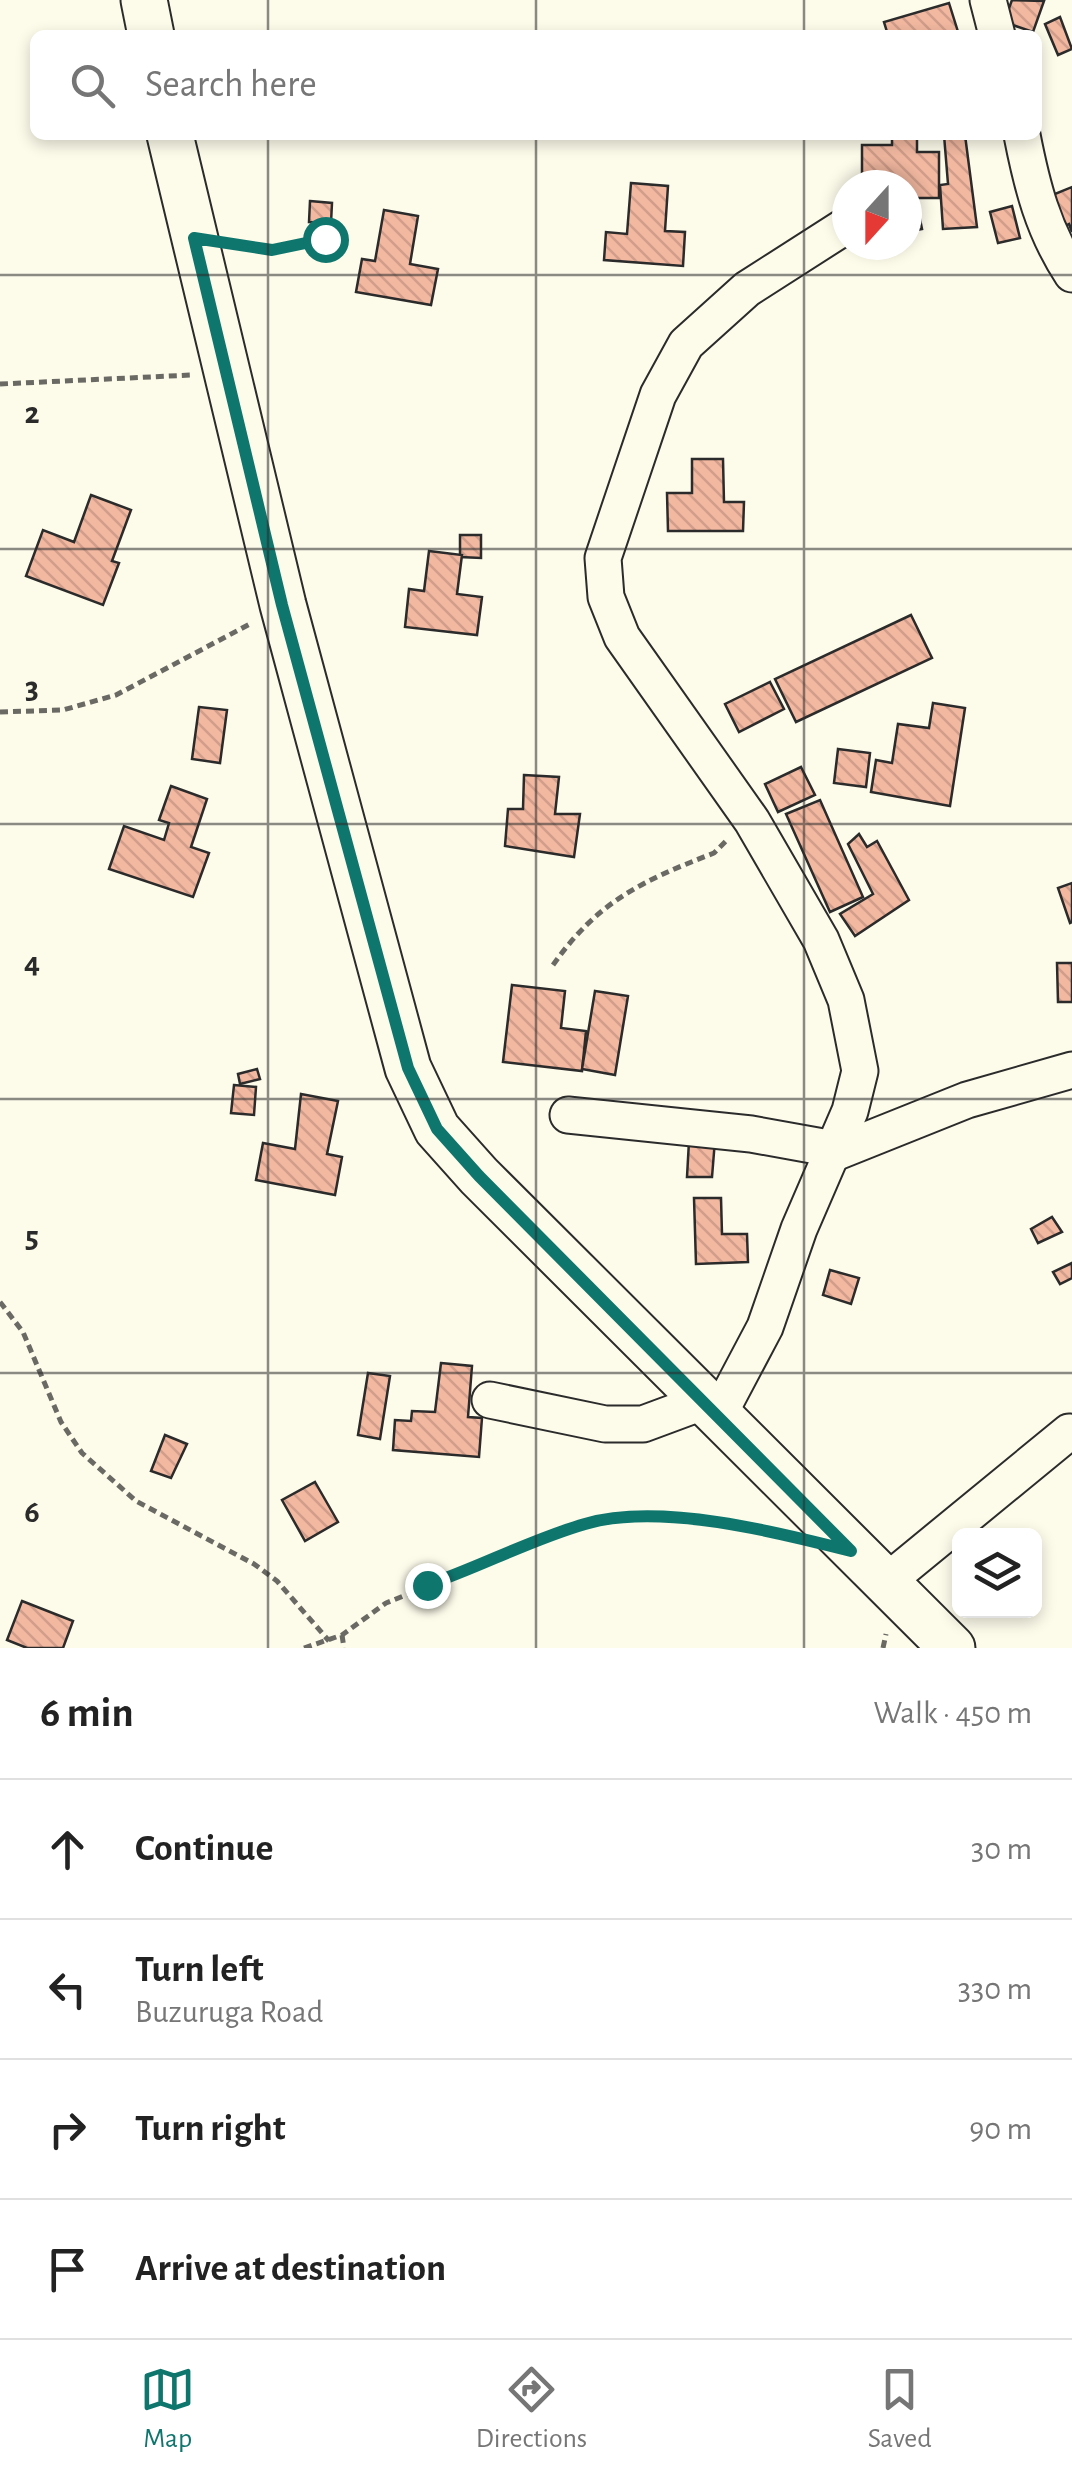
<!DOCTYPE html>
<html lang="en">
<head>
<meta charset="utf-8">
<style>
	:root { --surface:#fff; --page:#f2f2f2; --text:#222; --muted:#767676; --line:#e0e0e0; --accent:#0f766e }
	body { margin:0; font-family:"Alegreya Sans",sans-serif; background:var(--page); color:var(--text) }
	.controls { position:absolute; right:30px; bottom:30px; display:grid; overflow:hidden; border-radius:15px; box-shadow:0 5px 15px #0003 }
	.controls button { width:90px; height:90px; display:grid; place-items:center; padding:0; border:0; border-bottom:2px solid var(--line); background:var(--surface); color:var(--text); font:50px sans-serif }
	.compass { position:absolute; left:832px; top:170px; width:90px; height:90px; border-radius:50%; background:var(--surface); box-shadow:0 5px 15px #0003; rotate:201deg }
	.stop { position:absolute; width:30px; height:30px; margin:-22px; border:8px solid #0f766e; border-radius:50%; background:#fff }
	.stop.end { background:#0f766e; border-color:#fff; box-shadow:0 2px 10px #0008 }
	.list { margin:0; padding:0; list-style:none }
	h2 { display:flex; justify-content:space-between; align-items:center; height:130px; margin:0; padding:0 40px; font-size:42px }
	h2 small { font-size:32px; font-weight:400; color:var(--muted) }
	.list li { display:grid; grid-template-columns:65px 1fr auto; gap:30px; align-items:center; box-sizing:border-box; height:140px; padding:0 40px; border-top:2px solid var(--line) }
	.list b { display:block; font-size:38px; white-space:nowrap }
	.list p { margin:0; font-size:32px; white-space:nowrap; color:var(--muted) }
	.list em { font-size:32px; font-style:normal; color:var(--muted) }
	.icon { flex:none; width:55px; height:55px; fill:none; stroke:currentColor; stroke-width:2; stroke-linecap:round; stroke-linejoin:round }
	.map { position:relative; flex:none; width:1072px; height:1648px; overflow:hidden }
	.search { position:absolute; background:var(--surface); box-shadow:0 5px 15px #0003; left:30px; right:30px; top:30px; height:110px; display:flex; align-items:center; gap:25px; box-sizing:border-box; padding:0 35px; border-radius:15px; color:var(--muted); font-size:38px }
	.sheet { height:690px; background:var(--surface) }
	nav { display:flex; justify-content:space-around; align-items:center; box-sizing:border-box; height:140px; border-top:2px solid var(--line); background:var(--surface); font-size:28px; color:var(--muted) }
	nav a { display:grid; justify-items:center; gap:5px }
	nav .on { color:var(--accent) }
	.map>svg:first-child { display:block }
	.building { fill:url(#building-back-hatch); stroke:#2b2b2b; stroke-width:2.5 }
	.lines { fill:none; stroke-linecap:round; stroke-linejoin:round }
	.minor-casing { stroke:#2b2b2b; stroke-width:39 }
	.major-casing { stroke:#2b2b2b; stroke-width:49 }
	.path { stroke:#6a6964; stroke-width:5; stroke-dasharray:8 5; stroke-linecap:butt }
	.minor { stroke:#fdfbea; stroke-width:35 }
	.major { stroke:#fdfbea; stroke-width:45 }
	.route { stroke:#0f766e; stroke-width:12 }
	.grid { fill:none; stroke:#2b2b2b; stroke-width:2.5; stroke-opacity:0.55 }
	.grid-label { font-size:32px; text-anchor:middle; font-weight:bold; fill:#2b2b2b; stroke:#fdfbea; stroke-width:8; stroke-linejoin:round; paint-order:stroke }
</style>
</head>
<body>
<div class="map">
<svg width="1072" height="1648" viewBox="0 0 1072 1648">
	<defs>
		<pattern id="building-back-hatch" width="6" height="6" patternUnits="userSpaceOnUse" patternTransform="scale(2.5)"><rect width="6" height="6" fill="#f2b8a0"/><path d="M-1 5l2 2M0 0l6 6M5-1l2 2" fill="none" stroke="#d09e8a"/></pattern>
	</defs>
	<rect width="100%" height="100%" fill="#fdfbea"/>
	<g class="building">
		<polygon points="1012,0 1044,1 1033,32 1004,22"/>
		<polygon points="949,3 959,35 888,35 884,22"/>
		<polygon points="1060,17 1072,49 1058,55 1045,24"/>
		<polygon points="892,135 917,135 917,152 939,152 939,198 907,198 907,185 862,185 862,145 892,145"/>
		<polygon points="944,135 965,135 977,227 943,229 940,185 948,184"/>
		<polygon points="631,183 668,186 665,231 685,232 683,266 604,260 606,232 627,234"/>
		<polygon points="1072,187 1072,232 1069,224 1063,227 1050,196"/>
		<polygon points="310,201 332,203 331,223 309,222"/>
		<polygon points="1012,206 1020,238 998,243 990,212"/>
		<polygon points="918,209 922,229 907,232 907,212"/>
		<polygon points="384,210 418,216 410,264 438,269 431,305 356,292 362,259 375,261"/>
		<polygon points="692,459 723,459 724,502 744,502 743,531 668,531 667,493 692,493"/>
		<polygon points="91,495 131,510 112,561 119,563 103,605 26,576 43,530 74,542"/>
		<polygon points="460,535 481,535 481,558 460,557"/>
		<polygon points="429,551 462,555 457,594 482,597 477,635 405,627 409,589 424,591"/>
		<polygon points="911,615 932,658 796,722 775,679"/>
		<polygon points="770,682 784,709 739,732 725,704"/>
		<polygon points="933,703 965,708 950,806 871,792 876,760 892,763 898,724 929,728"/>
		<polygon points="199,707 227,710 220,763 192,759"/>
		<polygon points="838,749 870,753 866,787 834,783"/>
		<polygon points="801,767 815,795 778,812 765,784"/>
		<polygon points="524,775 559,777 555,814 580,814 574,857 505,846 508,809 523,809"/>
		<polygon points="171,786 207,799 191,847 209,853 193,897 109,869 124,826 164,840 169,823 159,820"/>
		<polygon points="820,800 863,897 830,912 786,814"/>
		<polygon points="859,834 867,847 877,841 909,900 855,936 840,914 873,894 848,844"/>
		<polygon points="1072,883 1072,922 1070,923 1058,888"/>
		<polygon points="1057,963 1072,963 1072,1002 1058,1002"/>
		<polygon points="512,985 565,991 561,1028 586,1031 582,1071 503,1062"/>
		<polygon points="595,991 628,996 615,1075 582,1069"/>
		<polygon points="257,1069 260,1079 240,1084 238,1074"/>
		<polygon points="234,1085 256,1087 254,1115 231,1113"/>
		<polygon points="301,1094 338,1101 327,1154 342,1157 335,1195 256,1180 263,1143 295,1149"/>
		<polygon points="715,1140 712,1177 687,1177 689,1141"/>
		<polygon points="694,1198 721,1198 722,1234 747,1234 748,1262 696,1264"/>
		<polygon points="1052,1217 1062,1232 1038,1243 1031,1229"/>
		<polygon points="1072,1263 1072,1278 1060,1284 1053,1272"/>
		<polygon points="830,1270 859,1278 851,1304 823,1295"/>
		<polygon points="441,1363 472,1366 468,1417 482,1418 479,1457 393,1450 395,1420 411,1421 412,1411 435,1412"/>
		<polygon points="368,1373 390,1376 380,1439 358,1435"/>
		<polygon points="165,1435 187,1444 171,1478 151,1471"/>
		<polygon points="315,1482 338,1522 305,1541 282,1500"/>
		<polygon points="22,1601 73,1621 63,1648 27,1648 7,1640"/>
	</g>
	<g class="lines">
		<defs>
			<g id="minor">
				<polyline points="988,0 997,35"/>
				<path d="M1022,135C1032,186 1043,230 1072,274"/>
				<polyline points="568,1115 751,1134 834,1149"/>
				<polyline points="832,1154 967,1100 1072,1070"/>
				<polyline points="490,1400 605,1424 643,1424 705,1401"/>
				<polyline points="719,1414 765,1327 799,1229 850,1111 860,1071 846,1000 821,940 752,821 622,637 606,597 603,558 658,395 686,344 747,289 847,225"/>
				<polyline points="885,1583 1069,1432"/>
			</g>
			<g id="major">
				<polyline points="144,0 151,35"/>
				<polyline points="170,135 283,605 408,1068 437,1129 479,1176 952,1648"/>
			</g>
		</defs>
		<use href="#minor" class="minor-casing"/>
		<use href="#major" class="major-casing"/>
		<g class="path">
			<polyline points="236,244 272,250 344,235"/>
			<polyline points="0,384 192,375"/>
			<polyline points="0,712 63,710 116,695 250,624"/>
			<path d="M553,965C598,901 642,881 714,853L726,841"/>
			<polyline points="0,1302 23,1332 61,1422 82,1453 136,1501 254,1564 277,1581 329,1641"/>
			<polyline points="342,1635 344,1648"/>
			<polyline points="304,1648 342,1635 386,1603 586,1523 630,1517 677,1518 780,1533"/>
			<polyline points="883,1648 886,1634"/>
		</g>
		<use href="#minor" class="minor"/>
		<use href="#major" class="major"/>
	</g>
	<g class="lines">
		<path class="route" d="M325,239L272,250L194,238L282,605L408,1068L437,1129L479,1176L851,1551C777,1532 659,1502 585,1524C532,1539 480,1567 427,1585"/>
	</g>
	<path class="grid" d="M268,0V35M536,0V35M804,0V35M268,135V1648M536,135V1648M804,135V1648M0,275H1072M0,549H1072M0,824H1072M0,1099H1072M0,1373H1072"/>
	<g class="grid-label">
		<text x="32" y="423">2</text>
		<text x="32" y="698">3</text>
		<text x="32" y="973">4</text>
		<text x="32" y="1247">5</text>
		<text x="32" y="1522">6</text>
	</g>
</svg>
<div class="controls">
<button><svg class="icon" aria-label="layers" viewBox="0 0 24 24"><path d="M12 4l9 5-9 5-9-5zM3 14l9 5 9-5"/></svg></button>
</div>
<svg class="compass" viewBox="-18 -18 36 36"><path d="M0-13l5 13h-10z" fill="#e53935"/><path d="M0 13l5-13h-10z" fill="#767676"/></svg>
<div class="stop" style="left:325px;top:239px"></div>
<div class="stop end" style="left:427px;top:1585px"></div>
<div class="search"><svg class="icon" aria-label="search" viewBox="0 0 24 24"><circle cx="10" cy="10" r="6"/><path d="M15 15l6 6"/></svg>Search here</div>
</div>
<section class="sheet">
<h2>6 min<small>Walk · 450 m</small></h2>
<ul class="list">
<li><svg class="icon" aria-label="ahead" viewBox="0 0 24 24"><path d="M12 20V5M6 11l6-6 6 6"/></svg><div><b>Continue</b></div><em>30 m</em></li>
<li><svg class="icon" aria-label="left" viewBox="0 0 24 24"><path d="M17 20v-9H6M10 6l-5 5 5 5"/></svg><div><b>Turn left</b><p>Buzuruga Road</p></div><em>330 m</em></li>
<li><svg class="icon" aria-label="right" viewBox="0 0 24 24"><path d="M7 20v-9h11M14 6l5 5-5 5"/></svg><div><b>Turn right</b></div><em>90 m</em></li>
<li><svg class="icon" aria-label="arrive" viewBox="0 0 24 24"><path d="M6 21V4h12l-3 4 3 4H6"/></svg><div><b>Arrive at destination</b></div></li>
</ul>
</section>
<nav>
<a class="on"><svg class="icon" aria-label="map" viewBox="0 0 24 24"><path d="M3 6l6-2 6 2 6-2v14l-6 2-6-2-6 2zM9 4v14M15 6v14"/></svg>Map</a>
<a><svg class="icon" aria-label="directions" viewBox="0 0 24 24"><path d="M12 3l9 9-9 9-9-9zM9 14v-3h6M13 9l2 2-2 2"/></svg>Directions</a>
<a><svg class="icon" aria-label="saved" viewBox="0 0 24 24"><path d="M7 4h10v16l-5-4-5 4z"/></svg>Saved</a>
</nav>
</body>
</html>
